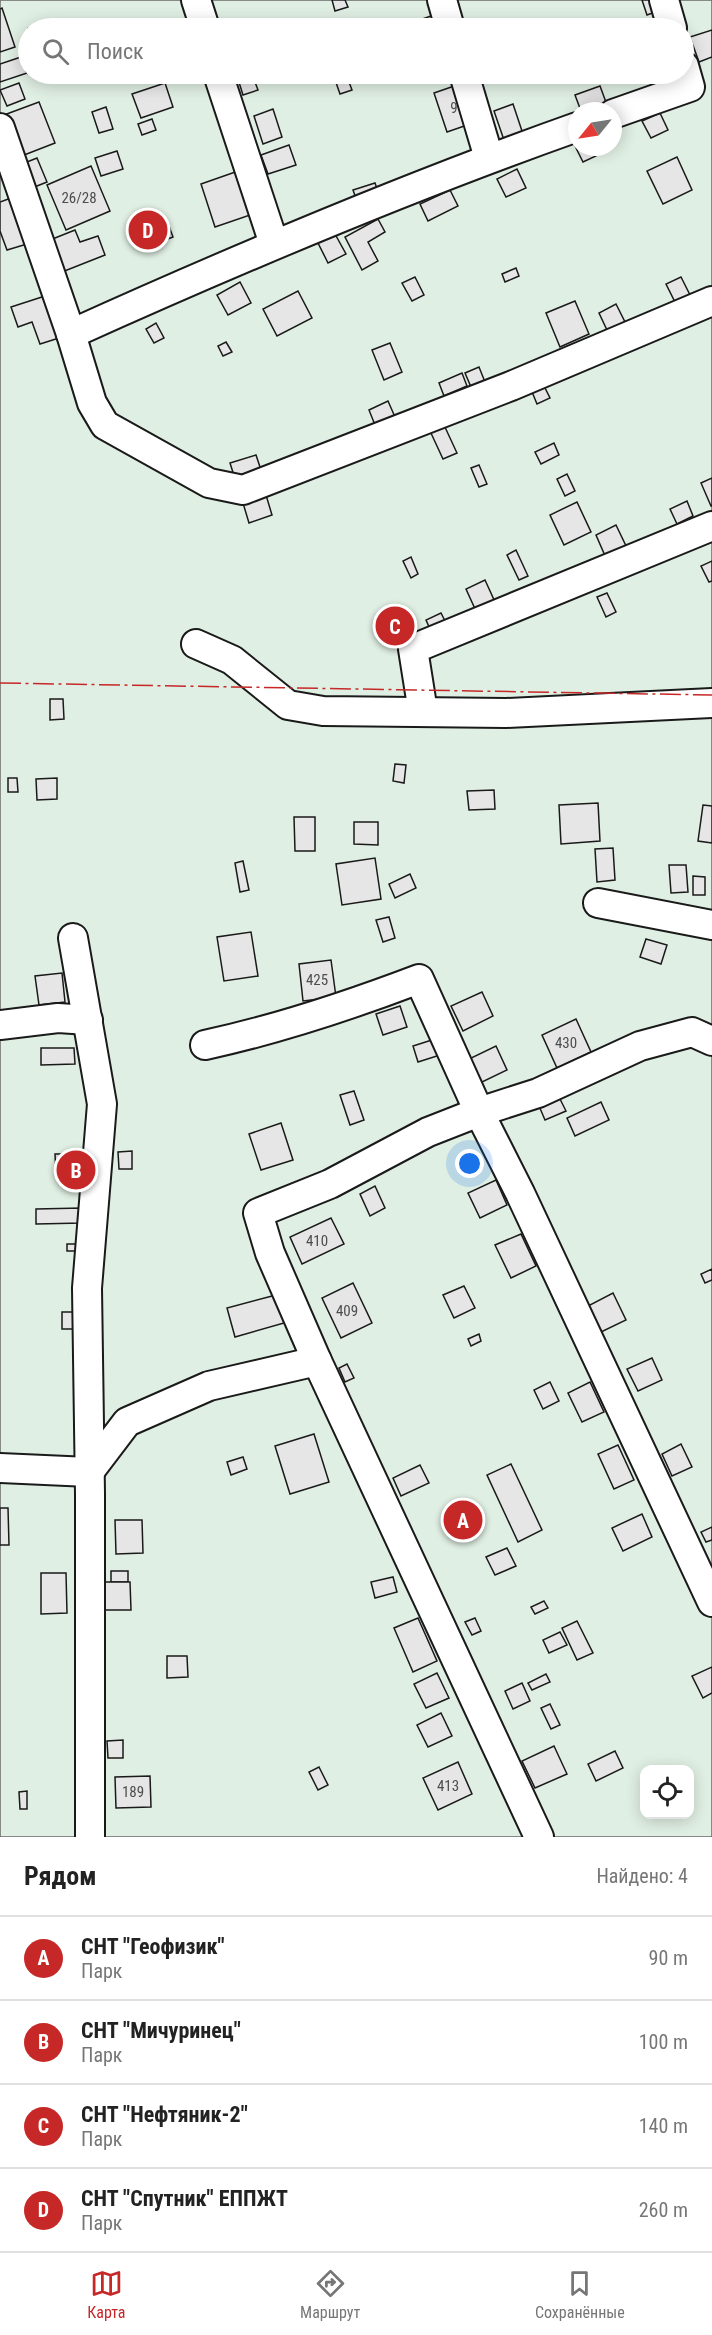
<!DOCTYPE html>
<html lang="ru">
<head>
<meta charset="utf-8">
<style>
	:root { --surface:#fff; --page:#f2f2f2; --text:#222; --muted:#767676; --line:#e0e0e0; --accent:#c62828 }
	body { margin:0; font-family:"Roboto Condensed",sans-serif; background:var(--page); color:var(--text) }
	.controls { position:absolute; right:18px; bottom:18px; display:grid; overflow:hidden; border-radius:12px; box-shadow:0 3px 15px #0003 }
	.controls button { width:54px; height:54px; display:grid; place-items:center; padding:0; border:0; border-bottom:2px solid var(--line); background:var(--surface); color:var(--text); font:30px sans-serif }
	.compass { position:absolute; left:568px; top:102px; width:54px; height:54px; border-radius:50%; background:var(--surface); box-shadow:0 3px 15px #0003; rotate:240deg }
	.you { position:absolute; left:470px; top:1164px; width:21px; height:21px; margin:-15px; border:4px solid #fff; border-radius:50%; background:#1a73e8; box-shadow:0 0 0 9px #1a73e833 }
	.badge { display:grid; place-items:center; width:39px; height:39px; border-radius:50%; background:var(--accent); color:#fff; font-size:20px; font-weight:700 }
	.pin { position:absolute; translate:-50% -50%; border:3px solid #fff; box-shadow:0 2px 6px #0006 }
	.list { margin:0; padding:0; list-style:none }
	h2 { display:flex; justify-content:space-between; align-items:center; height:78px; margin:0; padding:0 24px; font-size:26px }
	h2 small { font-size:20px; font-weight:400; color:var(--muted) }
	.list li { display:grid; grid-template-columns:39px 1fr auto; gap:18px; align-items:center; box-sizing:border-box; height:84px; padding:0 24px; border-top:2px solid var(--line) }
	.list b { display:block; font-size:22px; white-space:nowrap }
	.list p { margin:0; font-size:20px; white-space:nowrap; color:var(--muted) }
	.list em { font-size:20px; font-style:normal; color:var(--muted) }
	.icon { flex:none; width:33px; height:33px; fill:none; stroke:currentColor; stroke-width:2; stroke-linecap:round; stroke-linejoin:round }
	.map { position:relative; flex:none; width:712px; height:1837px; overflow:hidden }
	.search { position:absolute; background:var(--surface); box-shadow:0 3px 15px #0003; left:18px; right:18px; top:18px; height:66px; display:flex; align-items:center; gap:15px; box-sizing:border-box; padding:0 21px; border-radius:33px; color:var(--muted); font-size:22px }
	.sheet { height:414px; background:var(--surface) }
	nav { display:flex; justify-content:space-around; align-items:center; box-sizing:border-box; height:84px; border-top:2px solid var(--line); background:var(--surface); font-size:16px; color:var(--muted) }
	nav a { display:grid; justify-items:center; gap:3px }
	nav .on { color:var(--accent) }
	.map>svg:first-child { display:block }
	.green { fill:#e0efe3; stroke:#6a6a6a; stroke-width:1.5; fill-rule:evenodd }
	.building { fill:#e6e6e6; stroke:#1a1a1a; stroke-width:1.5 }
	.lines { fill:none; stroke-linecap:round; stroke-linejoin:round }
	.minor-casing { stroke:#1a1a1a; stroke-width:32 }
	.minor { stroke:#fff; stroke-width:28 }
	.power { stroke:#c62828; stroke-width:1.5; stroke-dasharray:21 4.5 3 4.5; stroke-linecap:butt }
	.labels { text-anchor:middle; stroke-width:4.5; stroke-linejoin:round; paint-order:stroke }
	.number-label { font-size:15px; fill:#4d4d4d }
</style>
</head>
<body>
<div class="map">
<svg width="712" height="1837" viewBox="0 0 712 1837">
	<rect width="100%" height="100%" fill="#fff"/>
	<path class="green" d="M0,0H712V1837H0ZM28,28H684V74H28ZM577,111H613V147H577ZM644,1770H690V1814H644Z"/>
	<g class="building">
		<polygon points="332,0 345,0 348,7 335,11"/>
		<polygon points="642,0 654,0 658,11 647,15"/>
		<polygon points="2,8 15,47 0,52 0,9"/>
		<polygon points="437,14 442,28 403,28 402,26"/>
		<polygon points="348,20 351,28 335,28 334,25"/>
		<polygon points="712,30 712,57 699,62 690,37"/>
		<polygon points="21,57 27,73 0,82 0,64"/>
		<polygon points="245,74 252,74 258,90 243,95 237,76"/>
		<polygon points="333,74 346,74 352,90 340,94"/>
		<polygon points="435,74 458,74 458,75 438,82"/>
		<polygon points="19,83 25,99 7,106 0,90"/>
		<polygon points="165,83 173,107 141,118 132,94"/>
		<polygon points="460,84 473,123 447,132 434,93"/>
		<polygon points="600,86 607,105 589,111 581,111 575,95"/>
		<polygon points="39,102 55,143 19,157 4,115"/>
		<polygon points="513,104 524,137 505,143 494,111"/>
		<polygon points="106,107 113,129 99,133 92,112"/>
		<polygon points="273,109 282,137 263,144 254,116"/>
		<polygon points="660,113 668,130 651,138 642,121"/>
		<polygon points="152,119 156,130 142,135 138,124"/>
		<polygon points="577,143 577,147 592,147 596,156 583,162 574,144"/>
		<polygon points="289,145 296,165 268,174 261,155"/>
		<polygon points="117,151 123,169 101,176 95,158"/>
		<polygon points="677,157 692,190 663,204 647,171"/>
		<polygon points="37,158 47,182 32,188 22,164"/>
		<polygon points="91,166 110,211 66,230 47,185"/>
		<polygon points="517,169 526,188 506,197 497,179"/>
		<polygon points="241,170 256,213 215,227 201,184"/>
		<polygon points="375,183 380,197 358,204 353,190"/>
		<polygon points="450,190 458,206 428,221 420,204"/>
		<polygon points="11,198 27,244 7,250 0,231 0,202"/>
		<polygon points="378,219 385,232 368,242 378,261 362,270 345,237"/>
		<polygon points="167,221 173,237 154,244 149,228"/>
		<polygon points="75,230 80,242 98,236 105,255 62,272 50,240"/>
		<polygon points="335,234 346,254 328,263 318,243"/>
		<polygon points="516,268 519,276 505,282 502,274"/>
		<polygon points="415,277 424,295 412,301 402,283"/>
		<polygon points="681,277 691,297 676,304 666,284"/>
		<polygon points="240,282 251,303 228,315 217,295"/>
		<polygon points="298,291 312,318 277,336 263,309"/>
		<polygon points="45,296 59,338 40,344 32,322 18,327 11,307"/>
		<polygon points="575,301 589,334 560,347 546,313"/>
		<polygon points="616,304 625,322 607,330 599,313"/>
		<polygon points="156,323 164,338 154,343 146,329"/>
		<polygon points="226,342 232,352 223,356 218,346"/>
		<polygon points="390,343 402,372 384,380 372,350"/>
		<polygon points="479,367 485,382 471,387 465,373"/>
		<polygon points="462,373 467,386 444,396 439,383"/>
		<polygon points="542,382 550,398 537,404 530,387"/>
		<polygon points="388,401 395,417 375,425 369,410"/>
		<polygon points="444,425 457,453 443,459 430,431"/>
		<polygon points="554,443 559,455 541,464 535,452"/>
		<polygon points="256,455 262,473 236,482 230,463"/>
		<polygon points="479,465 487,484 479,487 471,468"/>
		<polygon points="567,474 575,491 565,496 557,479"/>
		<polygon points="712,478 712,506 711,506 701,483"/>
		<polygon points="266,495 272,515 249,523 243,503"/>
		<polygon points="687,501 693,516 677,524 670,509"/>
		<polygon points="577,502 591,532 564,545 550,515"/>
		<polygon points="616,525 627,548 606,558 596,535"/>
		<polygon points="516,550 528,576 519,580 507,555"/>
		<polygon points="411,557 418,574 411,578 403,561"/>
		<polygon points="712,561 712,581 709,582 701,566"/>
		<polygon points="485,580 495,602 476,611 466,589"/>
		<polygon points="607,593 616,612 606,617 597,597"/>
		<polygon points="441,613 446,623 431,631 426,620"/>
		<polygon points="50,699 63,699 64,719 50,720"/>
		<polygon points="395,764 406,765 404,783 393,781"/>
		<polygon points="8,778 17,778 18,792 8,792"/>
		<polygon points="57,778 57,799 37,800 36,779"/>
		<polygon points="494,790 495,809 469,810 467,791"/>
		<polygon points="598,803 600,841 561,844 559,805"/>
		<polygon points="703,805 712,806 712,843 698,841"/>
		<polygon points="294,817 315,817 315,851 295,851"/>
		<polygon points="354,822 378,822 378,845 354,844"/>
		<polygon points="613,848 615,880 597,882 595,849"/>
		<polygon points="375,858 381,899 342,905 336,864"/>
		<polygon points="243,861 249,890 240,892 235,863"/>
		<polygon points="669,865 686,865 688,892 671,893"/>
		<polygon points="410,874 416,888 395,898 389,884"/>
		<polygon points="693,876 705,877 705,895 693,895"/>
		<polygon points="389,917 395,938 383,942 376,920"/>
		<polygon points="251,932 258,976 224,981 217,937"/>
		<polygon points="646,939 667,945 661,964 640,957"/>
		<polygon points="331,960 336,997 303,1001 299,964"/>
		<polygon points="62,973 65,1002 39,1005 35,976"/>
		<polygon points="482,992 493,1016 463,1031 451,1006"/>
		<polygon points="400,1006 407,1027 383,1035 376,1014"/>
		<polygon points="576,1019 591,1052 557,1068 542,1035"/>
		<polygon points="435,1039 440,1055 418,1062 413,1046"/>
		<polygon points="496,1046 507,1070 480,1083 469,1059"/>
		<polygon points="41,1048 74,1048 75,1064 41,1065"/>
		<polygon points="354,1091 364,1120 350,1125 340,1095"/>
		<polygon points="559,1097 566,1111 545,1120 539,1106"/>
		<polygon points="601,1102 609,1120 575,1136 567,1118"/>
		<polygon points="281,1123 293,1160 261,1170 249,1134"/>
		<polygon points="132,1151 132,1169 119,1169 118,1152"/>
		<polygon points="55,1154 74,1154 74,1173 56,1174"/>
		<polygon points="496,1180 507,1205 480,1218 468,1193"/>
		<polygon points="375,1186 385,1208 370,1216 360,1194"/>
		<polygon points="82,1208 82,1223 36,1224 36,1209"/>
		<polygon points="331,1218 344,1244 302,1264 290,1237"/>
		<polygon points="521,1234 536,1266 511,1278 495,1245"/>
		<polygon points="67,1244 80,1244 81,1251 67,1251"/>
		<polygon points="712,1269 712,1280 705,1283 701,1274"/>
		<polygon points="353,1283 372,1323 341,1338 322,1298"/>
		<polygon points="464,1286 475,1308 454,1318 443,1295"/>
		<polygon points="613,1293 626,1320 599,1333 586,1307"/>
		<polygon points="276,1295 284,1323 235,1337 227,1308"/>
		<rect x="62" y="1312" width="14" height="17"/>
		<polygon points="479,1334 481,1341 471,1346 468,1339"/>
		<polygon points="652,1358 662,1380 638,1391 627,1369"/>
		<polygon points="347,1364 354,1378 345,1382 339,1368"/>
		<polygon points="550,1382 559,1401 543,1409 534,1390"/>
		<polygon points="590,1382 604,1412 582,1422 568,1393"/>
		<polygon points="314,1434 329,1482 290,1494 275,1446"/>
		<polygon points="681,1444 692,1467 672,1476 662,1454"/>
		<polygon points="618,1445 634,1480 614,1489 598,1454"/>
		<polygon points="243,1457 247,1469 231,1475 227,1462"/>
		<polygon points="511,1464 542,1530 518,1542 487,1475"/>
		<polygon points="420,1465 429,1483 401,1496 393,1478"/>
		<polygon points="0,1508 8,1508 9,1545 0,1545"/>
		<polygon points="642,1514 652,1537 623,1551 612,1528"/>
		<polygon points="115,1520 142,1520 143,1553 116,1554"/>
		<polygon points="712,1527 712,1540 706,1542 701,1532"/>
		<polygon points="507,1548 516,1566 495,1575 486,1557"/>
		<rect x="111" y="1571" width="17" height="11"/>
		<polygon points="41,1573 66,1573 67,1613 41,1614"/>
		<polygon points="393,1577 397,1592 375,1598 371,1582"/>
		<polygon points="104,1582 130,1582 131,1610 105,1610"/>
		<polygon points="544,1601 548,1608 535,1614 531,1607"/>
		<polygon points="418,1618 437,1661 413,1672 394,1628"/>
		<polygon points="475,1618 481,1631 472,1635 465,1622"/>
		<polygon points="577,1621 593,1653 577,1660 562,1628"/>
		<polygon points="560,1632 567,1645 549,1653 543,1640"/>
		<polygon points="167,1656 187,1656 188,1677 167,1678"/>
		<polygon points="712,1667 712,1693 703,1698 692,1676"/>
		<polygon points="437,1673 449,1698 426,1708 414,1684"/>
		<polygon points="546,1674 550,1682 532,1690 528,1683"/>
		<polygon points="522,1683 530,1701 513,1709 505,1691"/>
		<polygon points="550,1704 560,1725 551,1729 541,1708"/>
		<polygon points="441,1713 452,1736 428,1747 417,1725"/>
		<polygon points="123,1740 123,1758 108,1758 107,1741"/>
		<polygon points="554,1746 567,1774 535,1788 522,1761"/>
		<polygon points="615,1751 623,1768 596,1781 588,1764"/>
		<polygon points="458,1762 472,1794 438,1810 423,1778"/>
		<polygon points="319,1767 328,1785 318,1790 309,1772"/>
		<polygon points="150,1776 151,1807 116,1808 115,1777"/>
		<polygon points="27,1791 27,1809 20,1809 19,1792"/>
	</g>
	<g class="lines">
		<defs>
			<g id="minor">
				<polyline points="196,0 205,28"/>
				<polyline points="442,0 450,28"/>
				<polyline points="664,0 672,28"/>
				<polyline points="218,74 274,244"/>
				<polyline points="464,74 489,158"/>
				<polyline points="613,114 690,87 684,66"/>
				<polyline points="0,128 71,334 92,403 105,425 209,483 243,490 511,386 712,301"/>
				<path d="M71,334C237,259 405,188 577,127"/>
				<polyline points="196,644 232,660 288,705 323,711 506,713 712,703"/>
				<polyline points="423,712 413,649 712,526"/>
				<polyline points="598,903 712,925"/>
				<polyline points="73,938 102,1104 87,1288 90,1494 90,1837"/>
				<polyline points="0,1025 58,1018 88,1020"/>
				<path d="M205,1045C279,1029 348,1006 419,979L479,1112L538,1093L640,1046L692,1032L712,1041"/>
				<polyline points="0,1468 89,1472 127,1422 209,1386 317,1361"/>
				<polyline points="539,1837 317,1361 270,1253 258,1213 330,1184 428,1132 479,1112 520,1193 712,1602"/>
			</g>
		</defs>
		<use href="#minor" class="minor-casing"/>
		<use href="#minor" class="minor"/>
		<polyline class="power" points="0,683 712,695"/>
	</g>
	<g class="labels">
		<g class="number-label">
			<text x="454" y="113">9</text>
			<text x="79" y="203">26/28</text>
			<text x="317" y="985">425</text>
			<text x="566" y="1048">430</text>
			<text x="317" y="1246">410</text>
			<text x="347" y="1316">409</text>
			<text x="448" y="1791">413</text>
			<text x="133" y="1797">189</text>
		</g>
	</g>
</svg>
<div class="controls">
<button><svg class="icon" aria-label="locate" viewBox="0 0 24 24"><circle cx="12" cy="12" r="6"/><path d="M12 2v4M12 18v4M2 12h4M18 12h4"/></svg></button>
</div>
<svg class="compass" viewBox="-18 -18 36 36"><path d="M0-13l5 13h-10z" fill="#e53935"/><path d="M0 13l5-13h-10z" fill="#767676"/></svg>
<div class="you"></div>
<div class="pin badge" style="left:463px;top:1520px">A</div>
<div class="pin badge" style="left:76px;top:1170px">B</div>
<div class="pin badge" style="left:395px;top:626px">C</div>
<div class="pin badge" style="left:148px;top:230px">D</div>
<div class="search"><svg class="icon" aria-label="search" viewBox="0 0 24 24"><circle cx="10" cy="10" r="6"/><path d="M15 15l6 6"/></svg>Поиск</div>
</div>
<section class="sheet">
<h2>Рядом<small>Найдено: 4</small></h2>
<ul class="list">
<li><span class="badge">A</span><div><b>СНТ &quot;Геофизик&quot;</b><p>Парк</p></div><em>90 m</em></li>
<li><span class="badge">B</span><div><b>СНТ &quot;Мичуринец&quot;</b><p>Парк</p></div><em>100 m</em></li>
<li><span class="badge">C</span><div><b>СНТ &quot;Нефтяник-2&quot;</b><p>Парк</p></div><em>140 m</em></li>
<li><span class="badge">D</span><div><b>СНТ &quot;Спутник&quot; ЕППЖТ</b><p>Парк</p></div><em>260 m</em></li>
</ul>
</section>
<nav>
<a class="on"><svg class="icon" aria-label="map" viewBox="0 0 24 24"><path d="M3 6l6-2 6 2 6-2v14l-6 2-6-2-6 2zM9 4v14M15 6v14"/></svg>Карта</a>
<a><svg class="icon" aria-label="directions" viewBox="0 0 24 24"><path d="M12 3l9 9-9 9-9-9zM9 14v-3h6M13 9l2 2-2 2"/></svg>Маршрут</a>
<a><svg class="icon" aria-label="saved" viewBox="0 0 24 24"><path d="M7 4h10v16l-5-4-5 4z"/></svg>Сохранённые</a>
</nav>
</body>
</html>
